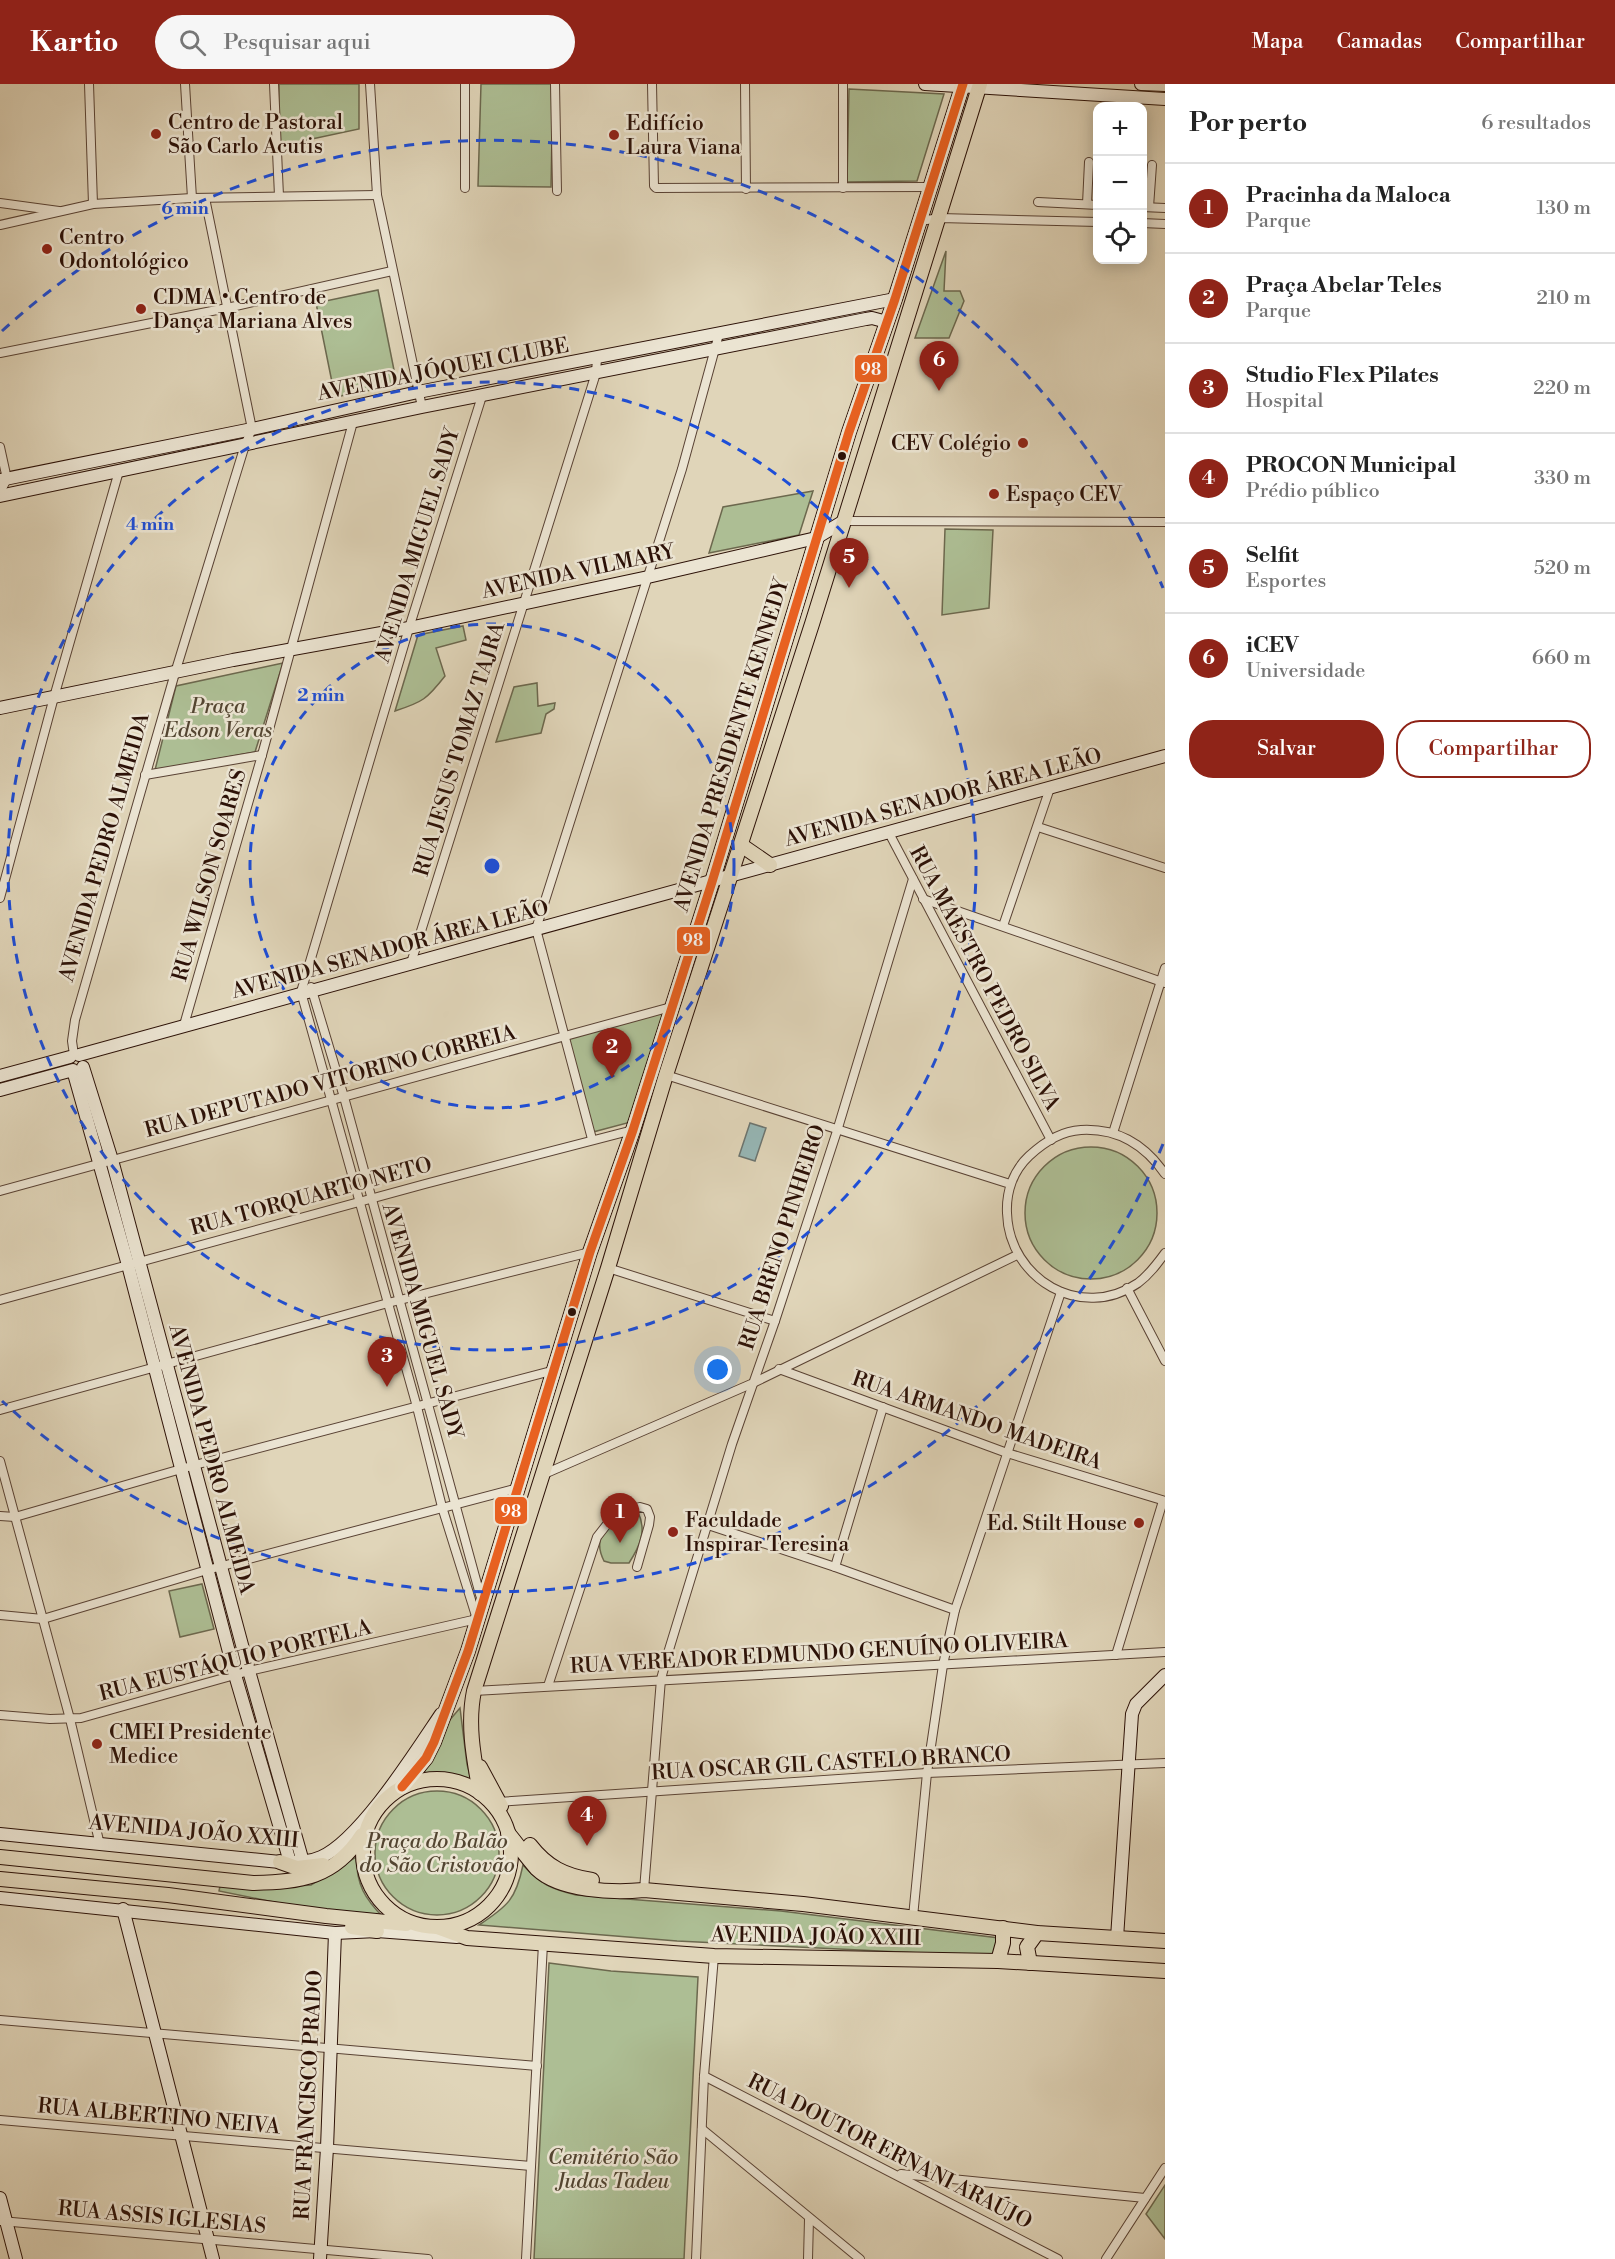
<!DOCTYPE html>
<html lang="pt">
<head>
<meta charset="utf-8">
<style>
	:root { --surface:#fff; --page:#f6f6f6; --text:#222; --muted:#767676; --line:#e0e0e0; --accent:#8f2418 }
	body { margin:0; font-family:"Libre Bodoni",serif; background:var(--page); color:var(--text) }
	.controls { position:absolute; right:18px; top:18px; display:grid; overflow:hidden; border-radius:12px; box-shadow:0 3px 15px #0003 }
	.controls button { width:54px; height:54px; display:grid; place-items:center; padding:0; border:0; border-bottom:2px solid var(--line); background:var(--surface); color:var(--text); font:30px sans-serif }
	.you { position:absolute; left:718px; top:1286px; width:21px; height:21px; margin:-15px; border:4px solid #fff; border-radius:50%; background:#1a73e8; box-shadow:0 0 0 9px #1a73e833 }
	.badge { display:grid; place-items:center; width:39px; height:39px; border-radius:50%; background:var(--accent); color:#fff; font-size:20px; font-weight:700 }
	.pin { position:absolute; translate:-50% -50px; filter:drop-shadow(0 2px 3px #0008) }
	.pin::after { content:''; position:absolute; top:32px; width:21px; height:18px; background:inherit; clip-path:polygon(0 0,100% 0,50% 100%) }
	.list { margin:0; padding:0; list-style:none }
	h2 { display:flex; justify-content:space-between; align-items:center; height:78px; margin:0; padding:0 24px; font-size:26px }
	h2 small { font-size:20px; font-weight:400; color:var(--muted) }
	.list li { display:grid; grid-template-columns:39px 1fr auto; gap:18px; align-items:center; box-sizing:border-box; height:90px; padding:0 24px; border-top:2px solid var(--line) }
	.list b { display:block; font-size:22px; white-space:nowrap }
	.list p { margin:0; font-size:20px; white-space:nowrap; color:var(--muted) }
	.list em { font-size:20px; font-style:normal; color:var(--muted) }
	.actions { display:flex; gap:12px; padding:18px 24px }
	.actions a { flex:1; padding:14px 0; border:2px solid var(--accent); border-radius:24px; text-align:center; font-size:21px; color:var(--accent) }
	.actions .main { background:var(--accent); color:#fff }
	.icon { flex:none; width:33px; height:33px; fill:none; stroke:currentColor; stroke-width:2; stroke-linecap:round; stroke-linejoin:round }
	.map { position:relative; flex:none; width:1165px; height:2175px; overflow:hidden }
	header { display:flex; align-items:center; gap:36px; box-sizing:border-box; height:84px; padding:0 30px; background:var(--accent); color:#fff }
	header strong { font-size:28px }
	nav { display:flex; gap:33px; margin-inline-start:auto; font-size:21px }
	.search { width:420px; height:54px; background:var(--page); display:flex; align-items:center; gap:15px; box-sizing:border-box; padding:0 21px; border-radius:33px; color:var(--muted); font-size:22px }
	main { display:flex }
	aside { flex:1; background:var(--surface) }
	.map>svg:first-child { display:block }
	.green { fill:#adbe94; stroke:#6c684e; stroke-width:1.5 }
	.water { fill:#96b7b6; stroke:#6c7570; stroke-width:1.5 }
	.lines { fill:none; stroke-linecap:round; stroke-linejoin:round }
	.street-casing { stroke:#594234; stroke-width:10 }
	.secondary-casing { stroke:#2c1107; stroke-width:14 }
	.primary-casing { stroke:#2c1107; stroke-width:16 }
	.street { stroke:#ebe4d2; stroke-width:8 }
	.secondary { stroke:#ebe4d2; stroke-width:12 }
	.primary { stroke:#e0d5b9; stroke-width:14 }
	.bus-1-casing { stroke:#ebe4d2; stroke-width:14 }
	.bus-1 { stroke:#e86121; stroke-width:9 }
	.ring { fill:none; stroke:#1d4ed8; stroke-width:3; stroke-dasharray:10 8 }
	.poi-dot { fill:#8f2418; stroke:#ebe4d2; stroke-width:2 }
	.bus-dot { fill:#2c1107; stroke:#ebe4d2; stroke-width:2 }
	.labels { text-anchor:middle; stroke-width:5; stroke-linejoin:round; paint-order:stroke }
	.poi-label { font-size:21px; fill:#2c1107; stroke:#ebe4d2; text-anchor:start }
	.street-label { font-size:21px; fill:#2c1107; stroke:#ebe4d2 }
	.park-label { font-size:21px; font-style:italic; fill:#534531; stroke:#ebe4d2 }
	.centre { fill:#1d4ed8; stroke:#ebe4d2; stroke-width:3 }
	.ring-label { font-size:18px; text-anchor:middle; font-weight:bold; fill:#1d4ed8; stroke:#ebe4d2; stroke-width:5; stroke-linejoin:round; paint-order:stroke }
	.line-badge { stroke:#ebe4d2; stroke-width:2 }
	.badge-label { font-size:16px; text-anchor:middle; font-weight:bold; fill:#fff }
</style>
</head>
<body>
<header>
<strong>Kartio</strong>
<div class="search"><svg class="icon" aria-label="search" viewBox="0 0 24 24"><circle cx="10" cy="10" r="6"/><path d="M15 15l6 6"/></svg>Pesquisar aqui</div>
<nav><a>Mapa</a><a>Camadas</a><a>Compartilhar</a></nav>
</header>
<main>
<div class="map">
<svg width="1165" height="2175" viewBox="0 0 1165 2175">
	<rect width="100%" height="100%" fill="#e0d5b9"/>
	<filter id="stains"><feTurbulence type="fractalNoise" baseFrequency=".00333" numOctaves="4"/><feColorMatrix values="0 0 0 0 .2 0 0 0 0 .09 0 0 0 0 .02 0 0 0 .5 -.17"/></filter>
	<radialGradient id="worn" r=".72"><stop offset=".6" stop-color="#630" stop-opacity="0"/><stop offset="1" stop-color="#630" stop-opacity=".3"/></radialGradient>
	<g class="green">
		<polygon points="279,0 359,0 359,45 279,62"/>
		<polygon points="481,0 553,0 551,103 478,102"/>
		<polygon points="849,5 944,10 917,97 847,98"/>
		<polygon points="946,167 944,207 960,207 964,217 949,254 915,254"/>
		<polygon points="378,206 397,301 335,313 316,219"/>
		<polygon points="813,407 799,451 709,469 723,423"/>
		<polygon points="945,445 993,446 989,524 942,531"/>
		<path d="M463,542L466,556L436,564L445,592C427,615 423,618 395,627L418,551Z"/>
		<polygon points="283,579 255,668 155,686 176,602"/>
		<polygon points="537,599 538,622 555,619 554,625 546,630 541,649 496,658 514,603"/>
		<polygon points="671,923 631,1038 593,1048 565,951"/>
		<circle cx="1091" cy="1129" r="66"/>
		<path d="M629,1428H638C647,1447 640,1462 629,1479H611L604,1477C591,1452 609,1440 629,1428Z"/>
		<polygon points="202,1500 214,1545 180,1553 169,1507"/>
		<polygon points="460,1624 467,1680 471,1696 451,1691 423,1691 448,1638"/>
		<circle cx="437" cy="1769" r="62"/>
		<path d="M356,1773C357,1801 364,1814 384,1834L328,1829L219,1807L220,1802L252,1805L311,1801Z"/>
		<path d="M523,1781C540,1800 551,1805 576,1811L781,1827L999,1854L996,1869L982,1872L677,1857L479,1841C508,1822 516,1815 523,1781Z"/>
		<polygon points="549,1879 611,1887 698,1893 684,2175 534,2175"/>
		<polygon points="1165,2101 1165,2155 1146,2130"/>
	</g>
	<polygon class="water" points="750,1039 766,1044 755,1077 739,1072"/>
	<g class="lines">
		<defs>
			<g id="street">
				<polyline points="89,0 93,120"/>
				<polyline points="185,0 192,114"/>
				<polyline points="274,0 279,112"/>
				<polyline points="370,0 377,111 422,323"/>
				<polyline points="465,0 465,104"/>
				<polyline points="555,0 557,107"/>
				<polyline points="652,0 654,102 656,104 930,103"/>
				<polyline points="745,0 746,105"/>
				<polyline points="843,104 843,0"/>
				<polyline points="1038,118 1098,121"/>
				<polyline points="0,119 59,127"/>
				<polyline points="1087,120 1089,78"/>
				<polyline points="1142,123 1165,124"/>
				<polyline points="1149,123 1152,81"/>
				<polyline points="920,137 940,134 1098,138"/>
				<polyline points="1142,139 1165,140"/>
				<polyline points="0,141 93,120 192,114 377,111"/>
				<polyline points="0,269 227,224 392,187"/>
				<polyline points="0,363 7,395 0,408"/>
				<polyline points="844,437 1165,438"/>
				<polyline points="145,691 262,671"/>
				<polyline points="1038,743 1165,784"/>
				<polyline points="889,749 1051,1056"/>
				<polyline points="0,814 54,613 119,387"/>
				<polyline points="923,815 1165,899"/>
				<polyline points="1003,842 1050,704"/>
				<polyline points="411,879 596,289 597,274"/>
				<polyline points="311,903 344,1013 482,1518"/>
				<polyline points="184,941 262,671 353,338"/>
				<polyline points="74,971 72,957 75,936 175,589 245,361 252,345 205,114"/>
				<polyline points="666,991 1010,1100"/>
				<polyline points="1113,1049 1165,884"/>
				<polyline points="592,1055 536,845 682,385 719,250"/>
				<path d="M1165,1090C1145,1061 1118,1044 1081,1046C1061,1047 1043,1059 1029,1072C1013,1087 1006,1108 1007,1129C1009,1195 1081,1238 1138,1199C1149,1191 1157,1180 1165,1169"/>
				<polyline points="0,1107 671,923"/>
				<polyline points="608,1184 775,1237"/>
				<polyline points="1127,1204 1165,1277"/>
				<polyline points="0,1216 425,1100 633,1046"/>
				<polyline points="779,1285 1007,1369 1165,1417"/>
				<polyline points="0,1326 388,1219 590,1168"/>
				<polyline points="0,1377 70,1635 100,1761"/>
				<polyline points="542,1391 751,1300 1017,1171"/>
				<polyline points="0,1432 15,1433 195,1381 555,1286"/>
				<polyline points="708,1441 835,1483 955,1526"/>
				<polyline points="835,1483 883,1323"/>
				<polyline points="0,1531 43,1535 207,1486 518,1404"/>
				<polyline points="1116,1571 1163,1417"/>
				<polyline points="548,1602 597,1453 608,1439 623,1427 640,1423 647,1425 650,1433 649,1441 637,1483"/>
				<polyline points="474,1607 1165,1568"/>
				<polyline points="0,1631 50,1635 81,1634 249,1587 477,1535 442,1423 417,1323 301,908 409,544 482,312"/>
				<polyline points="498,1718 927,1689 1165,1679"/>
				<polyline points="644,1806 661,1595 668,1569 732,1360 775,1237 837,1047 913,795"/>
				<polyline points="913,1833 927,1689 943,1581 955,1526 1061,1208"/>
				<polyline points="0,1936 537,1982"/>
				<polyline points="704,1992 1058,2175"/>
				<polyline points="0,2036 531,2082"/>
				<polyline points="702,2045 860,2175"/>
				<polyline points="901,2090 1145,2114"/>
				<polyline points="1,2137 428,2175"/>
				<polyline points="526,2175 543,1860"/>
				<polyline points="696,2175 704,1992 714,1872"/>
				<polyline points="808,2175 809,2135"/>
				<polyline points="1106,2175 1165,2084"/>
			</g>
			<g id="secondary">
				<polyline points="925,0 1165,15"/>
				<polyline points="1141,0 1165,1"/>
				<polyline points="0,396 252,345 418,308 895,215"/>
				<polyline points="0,412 422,323 866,235 872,234 887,238"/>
				<polyline points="0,624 233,576 409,544 648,493 816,454 844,437"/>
				<polyline points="79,971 1165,672"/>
				<polyline points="83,983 112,1076 249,1587 303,1778"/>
				<polyline points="0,992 70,973"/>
				<polyline points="0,1006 73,986 128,1181 235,1591 290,1778"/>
				<path d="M0,1750L280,1778C295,1778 308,1779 321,1773C360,1756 416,1667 441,1630"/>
				<polyline points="0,1814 335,1849 377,1847 457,1853"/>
				<polyline points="123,1825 213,2175"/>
				<polyline points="1117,1854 1132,1630 1136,1620 1165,1591"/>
				<polyline points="0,2114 16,2175"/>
				<polyline points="320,2175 327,2064 335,1849"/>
			</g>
			<g id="primary">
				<polyline points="741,761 770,781"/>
				<polyline points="480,1683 501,1722"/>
				<circle cx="437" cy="1769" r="74"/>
				<polyline points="402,1703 426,1674 434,1658 468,1567 590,1168 633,1046 712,798 849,348 895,215 963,0"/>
				<path d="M480,1709C474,1675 467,1641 474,1607L608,1184L666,991L812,540L980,0"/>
				<path d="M508,1749C518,1761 527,1774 537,1785C560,1807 613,1809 644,1806L803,1820L1037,1849L1165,1857"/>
				<path d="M530,1761C547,1783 565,1792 592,1796"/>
				<path d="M0,1773L253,1799C301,1798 334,1794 362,1751"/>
				<polyline points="280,1778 297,1784 323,1781"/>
				<polyline points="0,1795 168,1811 326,1832 406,1840"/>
				<polyline points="352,1843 377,1847"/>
				<polyline points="437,1843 467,1854 714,1872 998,1877 1165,1887"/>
				<polyline points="998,1877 1003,1859 1003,1844"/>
				<polyline points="1030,1879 1027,1863 1037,1849"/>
			</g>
		</defs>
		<use href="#street" class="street-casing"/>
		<use href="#secondary" class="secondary-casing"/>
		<use href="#primary" class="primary-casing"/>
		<use href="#street" class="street"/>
		<use href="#secondary" class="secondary"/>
		<use href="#primary" class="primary"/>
		<defs>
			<polyline id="bus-1" points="402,1703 426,1674 434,1658 468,1567 590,1168 633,1046 712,798 849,348 895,215 963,0"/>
		</defs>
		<use href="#bus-1" class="bus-1-casing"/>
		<use href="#bus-1" class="bus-1"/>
	</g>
	<g class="ring">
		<circle cx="492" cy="782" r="242"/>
		<circle cx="492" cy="782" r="484"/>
		<path d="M1163 1060A726 726 0 0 1 2 1317M2 247A726 726 0 0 1 1163 504"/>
	</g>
	<g class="poi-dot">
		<circle cx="156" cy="50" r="6"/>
		<circle cx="614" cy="51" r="6"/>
		<circle cx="47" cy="165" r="6"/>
		<circle cx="141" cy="225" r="6"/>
		<circle cx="1023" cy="359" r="6"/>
		<circle cx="994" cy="410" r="6"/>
		<circle cx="1139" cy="1439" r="6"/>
		<circle cx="673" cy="1448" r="6"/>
		<circle cx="97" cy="1660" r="6"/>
	</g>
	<g class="bus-dot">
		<circle cx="842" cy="372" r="5"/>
		<circle cx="572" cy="1228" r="5"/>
	</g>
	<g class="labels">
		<g class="poi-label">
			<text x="168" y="45">Centro de Pastoral<tspan x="168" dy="24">São Carlo Acutis</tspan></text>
			<text x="626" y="46">Edifício<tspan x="626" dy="24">Laura Viana</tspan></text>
			<text x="59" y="160">Centro<tspan x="59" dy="24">Odontológico</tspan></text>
			<text x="153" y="220">CDMA • Centro de<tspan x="153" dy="24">Dança Mariana Alves</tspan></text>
			<text x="1011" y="366" text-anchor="end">CEV Colégio</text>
			<text x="1006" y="417">Espaço CEV</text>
			<text x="685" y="1443">Faculdade<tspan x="685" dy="24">Inspirar Teresina</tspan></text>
			<text x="1127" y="1446" text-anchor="end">Ed. Stilt House</text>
			<text x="109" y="1655">CMEI Presidente<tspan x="109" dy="24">Medice</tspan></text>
		</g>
		<g class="street-label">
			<text transform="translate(443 285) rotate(-11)" y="7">AVENIDA JÓQUEI CLUBE</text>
			<text transform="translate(417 461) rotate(-73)" y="7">AVENIDA MIGUEL SADY</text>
			<text transform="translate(578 487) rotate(-12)" y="7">AVENIDA VILMARY</text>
			<text transform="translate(731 661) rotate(-73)" y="7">AVENIDA PRESIDENTE KENNEDY</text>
			<text transform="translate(459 665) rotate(-73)" y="7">RUA JESUS TOMAZ TAJRA</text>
			<text transform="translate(943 713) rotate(-15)" y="7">AVENIDA SENADOR ÁREA LEÃO</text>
			<text transform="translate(104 763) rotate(-74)" y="7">AVENIDA PEDRO ALMEIDA</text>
			<text transform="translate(209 791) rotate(-74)" y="7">RUA WILSON SOARES</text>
			<text transform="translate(390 865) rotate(-15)" y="7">AVENIDA SENADOR ÁREA LEÃO</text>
			<text transform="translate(985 894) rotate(62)" y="7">RUA MAESTRO PEDRO SILVA</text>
			<text transform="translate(330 997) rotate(-15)" y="7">RUA DEPUTADO VITORINO CORREIA</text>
			<text transform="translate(311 1112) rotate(-15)" y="7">RUA TORQUARTO NETO</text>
			<text transform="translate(782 1153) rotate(-72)" y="7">RUA BRENO PINHEIRO</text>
			<text transform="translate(423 1237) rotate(74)" y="7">AVENIDA MIGUEL SADY</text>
			<text transform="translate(977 1336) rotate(19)" y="7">RUA ARMANDO MADEIRA</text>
			<text transform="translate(212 1375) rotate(75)" y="7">AVENIDA PEDRO ALMEIDA</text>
			<text transform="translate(819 1569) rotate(-3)" y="7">RUA VEREADOR EDMUNDO GENUÍNO OLIVEIRA</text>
			<text transform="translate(235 1576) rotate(-14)" y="7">RUA EUSTÁQUIO PORTELA</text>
			<text transform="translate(831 1679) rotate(-3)" y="7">RUA OSCAR GIL CASTELO BRANCO</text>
			<text transform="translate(194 1747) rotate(5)" y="7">AVENIDA JOÃO XXIII</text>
			<text transform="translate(816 1852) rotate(1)" y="7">AVENIDA JOÃO XXIII</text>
			<text transform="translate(308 2011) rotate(-87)" y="7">RUA FRANCISCO PRADO</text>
			<text transform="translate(159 2032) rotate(5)" y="7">RUA ALBERTINO NEIVA</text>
			<text transform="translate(890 2067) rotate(27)" y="7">RUA DOUTOR ERNANI ARAÚJO</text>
			<text transform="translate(162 2133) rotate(5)" y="7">RUA ASSIS IGLESIAS</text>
		</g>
		<g class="park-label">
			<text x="218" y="629">Praça<tspan x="218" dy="24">Edson Veras</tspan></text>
			<text x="437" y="1764">Praça do Balão<tspan x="437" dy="24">do São Cristovão</tspan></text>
			<text x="613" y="2080">Cemitério São<tspan x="613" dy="24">Judas Tadeu</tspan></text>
		</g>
	</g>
	<circle cx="492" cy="782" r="9" class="centre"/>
	<g class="ring-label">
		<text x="185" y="130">6 min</text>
		<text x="150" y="446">4 min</text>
		<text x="321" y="617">2 min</text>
	</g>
	<g class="line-badge">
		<rect x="854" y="270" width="34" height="29" rx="6" fill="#e86121"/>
		<rect x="676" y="842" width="35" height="29" rx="6" fill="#e86121"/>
		<rect x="494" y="1412" width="34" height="29" rx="6" fill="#e86121"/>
	</g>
	<g class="badge-label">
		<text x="871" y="291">98</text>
		<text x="693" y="862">98</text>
		<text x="511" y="1433">98</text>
	</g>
	<rect width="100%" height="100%" filter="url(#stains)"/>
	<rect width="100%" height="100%" fill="url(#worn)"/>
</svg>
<div class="controls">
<button>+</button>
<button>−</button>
<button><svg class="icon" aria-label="locate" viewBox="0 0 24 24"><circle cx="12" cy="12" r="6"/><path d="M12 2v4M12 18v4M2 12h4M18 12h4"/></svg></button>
</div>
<div class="you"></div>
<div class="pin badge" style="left:620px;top:1459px">1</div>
<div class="pin badge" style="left:612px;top:994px">2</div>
<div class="pin badge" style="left:387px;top:1303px">3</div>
<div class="pin badge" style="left:587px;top:1762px">4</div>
<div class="pin badge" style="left:849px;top:504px">5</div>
<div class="pin badge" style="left:939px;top:307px">6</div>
</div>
<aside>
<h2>Por perto<small>6 resultados</small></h2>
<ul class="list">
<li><span class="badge">1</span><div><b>Pracinha da Maloca</b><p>Parque</p></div><em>130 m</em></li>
<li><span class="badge">2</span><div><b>Praça Abelar Teles</b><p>Parque</p></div><em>210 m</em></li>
<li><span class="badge">3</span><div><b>Studio Flex Pilates</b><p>Hospital</p></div><em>220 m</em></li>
<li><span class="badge">4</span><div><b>PROCON Municipal</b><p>Prédio público</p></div><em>330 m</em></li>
<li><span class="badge">5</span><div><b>Selfit</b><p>Esportes</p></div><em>520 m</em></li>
<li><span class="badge">6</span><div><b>iCEV</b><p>Universidade</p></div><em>660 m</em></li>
</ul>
<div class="actions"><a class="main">Salvar</a><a>Compartilhar</a></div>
</aside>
</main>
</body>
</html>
